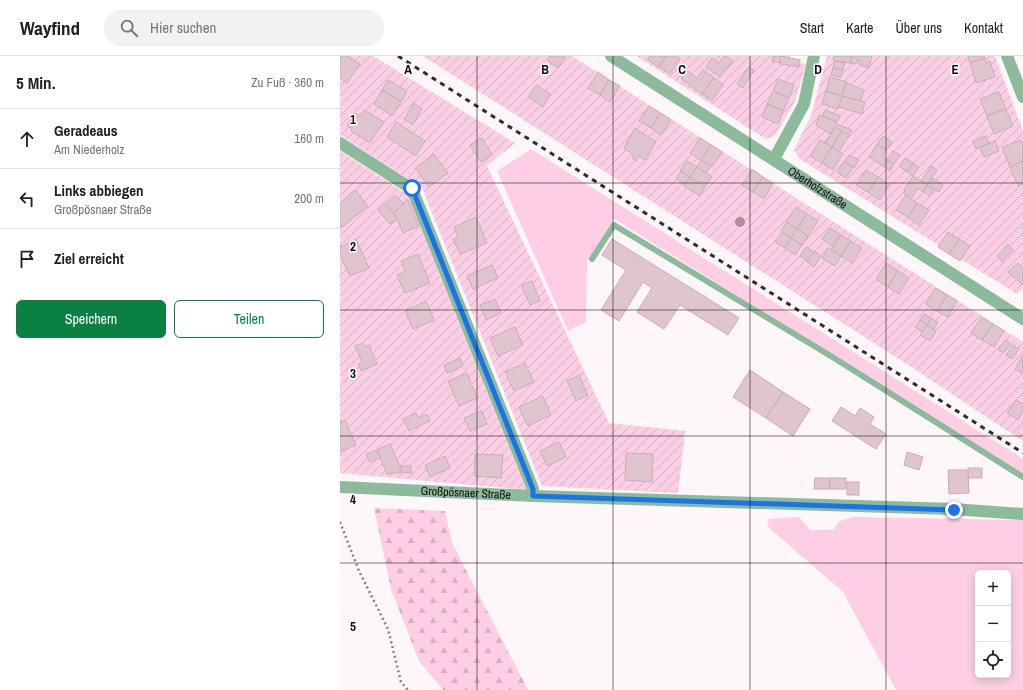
<!DOCTYPE html>
<html lang="de">
<head>
<meta charset="utf-8">
<style>
	:root { --surface:#fff; --page:#f2f2f2; --text:#202124; --muted:#757577; --line:#e0e0e0; --accent:#0b8043 }
	body { margin:0; font-family:"Archivo Narrow",sans-serif; background:var(--page); color:var(--text) }
	.controls { position:absolute; right:12px; bottom:12px; display:grid; overflow:hidden; border-radius:6px; box-shadow:0 2px 10px #0003 }
	.controls button { width:36px; height:36px; display:grid; place-items:center; padding:0; border:0; border-bottom:1px solid var(--line); background:var(--surface); color:var(--text); font:20px sans-serif }
	.stop { position:absolute; width:12px; height:12px; margin:-9px; border:3px solid #1a73e8; border-radius:50%; background:#fff }
	.stop.end { background:#1a73e8; border-color:#fff; box-shadow:0 1px 4px #0008 }
	.list { margin:0; padding:0; list-style:none }
	h2 { display:flex; justify-content:space-between; align-items:center; height:52px; margin:0; padding:0 16px; font-size:17px }
	h2 small { font-size:13px; font-weight:400; color:var(--muted) }
	.list li { display:grid; grid-template-columns:26px 1fr auto; gap:12px; align-items:center; box-sizing:border-box; height:60px; padding:0 16px; border-top:1px solid var(--line) }
	.list b { display:block; font-size:15px; white-space:nowrap }
	.list p { margin:0; font-size:13px; white-space:nowrap; color:var(--muted) }
	.list em { font-size:13px; font-style:normal; color:var(--muted) }
	.actions { display:flex; gap:8px; padding:12px 16px }
	.actions a { flex:1; padding:9px 0; border:1px solid var(--accent); border-radius:6px; text-align:center; font-size:14px; color:var(--accent) }
	.actions .main { background:var(--accent); color:#fff }
	.icon { flex:none; width:22px; height:22px; fill:none; stroke:currentColor; stroke-width:2; stroke-linecap:round; stroke-linejoin:round }
	.map { position:relative; flex:none; width:683px; height:634px; overflow:hidden }
	header { display:flex; align-items:center; gap:24px; box-sizing:border-box; height:56px; padding:0 20px; background:var(--surface); border-bottom:1px solid var(--line) }
	header strong { font-size:19px }
	nav { display:flex; gap:22px; margin-inline-start:auto; font-size:14px }
	.search { width:280px; height:36px; background:var(--page); display:flex; align-items:center; gap:10px; box-sizing:border-box; padding:0 14px; border-radius:22px; color:var(--muted); font-size:15px }
	main { display:flex }
	aside { flex:1; background:var(--surface) }
	.map>svg:first-child { display:block }
	.grass { fill:#fecfe4; fill-rule:evenodd }
	.forest { fill:url(#forest-firs) }
	.garden { fill:url(#garden-furrows) }
	.building { fill:#e0c5d1; stroke:#c8adb9 }
	.lines { fill:none; stroke-linecap:round; stroke-linejoin:round }
	.path { stroke:#878083; stroke-width:2.5; stroke-dasharray:2 3; stroke-linecap:butt }
	.lane { stroke:#8cbb9b; stroke-width:6 }
	.street { stroke:#8cbb9b; stroke-width:12 }
	.rail { stroke:#332b2f; stroke-width:3; stroke-dasharray:5 5; stroke-linecap:butt }
	.tree { fill:#b789a2 }
	.route { stroke:#1a73e8; stroke-width:5 }
	.grid { fill:none; stroke:#12090e; stroke-width:1; stroke-opacity:0.55 }
	.labels { text-anchor:middle; stroke-width:3; stroke-linejoin:round; paint-order:stroke }
	.street-label { font-size:12px; fill:#12090e; stroke:#fff }
	.grid-label { font-size:13px; text-anchor:middle; font-weight:bold; fill:#12090e; stroke:#fff; stroke-width:3; stroke-linejoin:round; paint-order:stroke }
</style>
</head>
<body>
<header>
<strong>Wayfind</strong>
<div class="search"><svg class="icon" aria-label="search" viewBox="0 0 24 24"><circle cx="10" cy="10" r="6"/><path d="M15 15l6 6"/></svg>Hier suchen</div>
<nav><a>Start</a><a>Karte</a><a>Über uns</a><a>Kontakt</a></nav>
</header>
<main>
<aside>
<h2>5 Min.<small>Zu Fuß · 360 m</small></h2>
<ul class="list">
<li><svg class="icon" aria-label="ahead" viewBox="0 0 24 24"><path d="M12 20V5M6 11l6-6 6 6"/></svg><div><b>Geradeaus</b><p>Am Niederholz</p></div><em>160 m</em></li>
<li><svg class="icon" aria-label="left" viewBox="0 0 24 24"><path d="M17 20v-9H6M10 6l-5 5 5 5"/></svg><div><b>Links abbiegen</b><p>Großpösnaer Straße</p></div><em>200 m</em></li>
<li><svg class="icon" aria-label="arrive" viewBox="0 0 24 24"><path d="M6 21V4h12l-3 4 3 4H6"/></svg><div><b>Ziel erreicht</b></div></li>
</ul>
<div class="actions"><a class="main">Speichern</a><a>Teilen</a></div>
</aside>
<div class="map">
<svg width="683" height="634" viewBox="0 0 683 634">
	<defs>
		<pattern id="forest-firs" width="22" height="20" patternUnits="userSpaceOnUse"><rect width="22" height="20" fill="#fecfe4"/><path d="M5 1l3.5 6h-7zM16 11l3.5 6h-7z" fill="#d9b0c2"/></pattern>
		<pattern id="garden-furrows" width="10" height="10" patternUnits="userSpaceOnUse"><rect width="10" height="10" fill="#fecfe4"/><path d="M-1 1l2-2M0 10L10 0M9 11l2-2" fill="none" stroke="#d9b0c2"/></pattern>
	</defs>
	<rect width="100%" height="100%" fill="#fdf7f9"/>
	<g class="grass">
		<polygon points="191,93 683,403 683,418 274,163 247,206 246,266 228,275 157,115"/>
		<path d="M459,461L470,474H493L500,465L513,461L683,464V634H556L503,536L427,470L429,463ZM638,517H668V619H638Z"/>
	</g>
	<polygon class="forest" points="34,452 105,455 112,487 188,634 103,634 79,605 51,533"/>
	<g class="garden">
		<polygon points="0,0 33,0 175,87 147,110 269,367 345,375 338,437 202,430 82,132 0,79"/>
		<polygon points="83,0 232,0 683,286 683,385 573,312"/>
		<polygon points="296,0 450,0 450,5 466,8 455,45 435,80 426,83"/>
		<polygon points="487,0 655,0 683,75 683,232 677,238 460,103 454,94 471,60"/>
		<polygon points="0,95 70,140 187,434 0,417"/>
	</g>
	<g class="building">
		<polygon points="0,0 8,0 20,8 7,27 0,22"/>
		<polygon points="211,0 226,0 218,12 208,5"/>
		<polygon points="311,0 326,0 319,11 308,4"/>
		<polygon points="326,0 336,0 340,3 330,18 319,11"/>
		<polygon points="384,0 386,0 393,5 380,21 366,11 372,2 379,7"/>
		<polygon points="433,0 441,0 440,7 432,5"/>
		<polygon points="441,0 460,4 459,11 440,8"/>
		<polygon points="494,0 512,0 510,7 493,4"/>
		<polygon points="512,0 532,0 529,12 520,9 519,8 519,4 517,4 516,8 510,7"/>
		<polygon points="628,0 644,0 645,2 630,7"/>
		<polygon points="645,2 646,7 650,5 655,21 636,27 630,7"/>
		<polygon points="495,5 505,7 503,14 493,12"/>
		<polygon points="409,11 414,14 403,32 397,28"/>
		<polygon points="493,12 503,14 501,21 491,19"/>
		<polygon points="346,14 357,22 363,14 374,22 362,38 341,23"/>
		<polygon points="258,16 269,24 260,39 248,32"/>
		<polygon points="490,21 507,26 502,40 486,35"/>
		<polygon points="374,22 383,29 372,45 362,38"/>
		<polygon points="438,23 454,29 449,42 433,35"/>
		<polygon points="48,24 67,35 61,46 42,34"/>
		<polygon points="269,24 280,30 270,46 260,39"/>
		<polygon points="506,27 524,34 521,45 502,40"/>
		<polygon points="196,29 211,38 203,51 188,41"/>
		<polygon points="42,34 61,46 52,60 34,48"/>
		<polygon points="433,35 449,42 443,55 427,48"/>
		<polygon points="486,35 502,40 498,53 482,48"/>
		<polygon points="659,36 666,53 647,60 640,43"/>
		<polygon points="502,40 525,46 522,58 499,51"/>
		<polygon points="74,47 82,53 73,69 64,63"/>
		<polygon points="427,48 443,55 438,68 422,61"/>
		<polygon points="309,50 320,57 311,72 299,65"/>
		<polygon points="666,53 673,70 654,78 647,60"/>
		<polygon points="24,54 44,66 30,87 11,75 12,73 7,70 15,57 20,60"/>
		<polygon points="485,54 500,60 497,66 483,60"/>
		<polygon points="320,57 331,64 321,79 311,72"/>
		<polygon points="479,59 497,66 496,68 512,74 509,79 495,71 490,78 476,69"/>
		<polygon points="56,66 85,85 76,100 47,81"/>
		<polygon points="495,71 502,75 492,91 485,87"/>
		<polygon points="295,72 316,86 305,104 299,100 296,105 292,102 294,99 284,92"/>
		<polygon points="502,75 509,79 499,96 492,91"/>
		<polygon points="543,80 552,86 546,94 537,88"/>
		<polygon points="646,80 649,87 636,93 633,85"/>
		<polygon points="142,82 152,99 141,106 130,89"/>
		<polygon points="360,82 371,89 361,104 350,97"/>
		<polygon points="480,84 492,91 482,107 470,100"/>
		<polygon points="681,84 683,89 683,105 670,111 662,91"/>
		<polygon points="655,85 659,95 644,101 640,91"/>
		<polygon points="537,88 546,94 543,100 547,104 543,110 529,101"/>
		<polygon points="371,89 382,96 372,111 361,104"/>
		<polygon points="492,91 503,98 493,114 482,107"/>
		<polygon points="553,95 560,99 554,108 547,104"/>
		<polygon points="94,98 108,117 89,131 75,112"/>
		<polygon points="509,99 519,104 514,112 504,106"/>
		<polygon points="565,102 573,107 567,116 559,110"/>
		<polygon points="361,104 371,110 366,117 357,111"/>
		<polygon points="547,104 554,108 550,115 543,110"/>
		<polygon points="347,105 357,111 350,121 340,114"/>
		<polygon points="683,105 683,128 678,130 670,111"/>
		<polygon points="504,106 513,111 506,122 497,116"/>
		<polygon points="573,107 579,111 573,120 567,116"/>
		<polygon points="591,110 597,114 587,129 581,125"/>
		<polygon points="357,111 372,121 365,131 350,121"/>
		<polygon points="412,113 423,121 413,136 402,129"/>
		<polygon points="526,114 538,121 528,136 516,129"/>
		<polygon points="341,115 350,121 345,129 336,123"/>
		<polygon points="573,120 587,129 583,136 578,132 571,143 564,138 566,136 564,134"/>
		<polygon points="350,121 365,131 360,140 344,130"/>
		<polygon points="423,121 433,127 424,143 413,136"/>
		<polygon points="538,121 549,129 540,144 528,136"/>
		<polygon points="592,122 603,129 599,136 587,129"/>
		<polygon points="587,129 594,133 590,140 583,136"/>
		<polygon points="15,134 28,150 1,172 0,170 0,147"/>
		<polygon points="55,139 64,148 53,157 45,148"/>
		<polygon points="566,139 577,147 568,161 556,154"/>
		<polygon points="68,144 79,170 63,177 57,162 53,157"/>
		<polygon points="577,147 589,154 579,169 568,161"/>
		<polygon points="45,148 58,163 50,168 38,154"/>
		<polygon points="456,151 467,158 457,173 446,166"/>
		<polygon points="467,158 478,165 468,180 457,173"/>
		<polygon points="136,161 147,187 120,198 113,183 118,181 114,171"/>
		<polygon points="447,166 457,173 451,182 441,175"/>
		<polygon points="490,172 500,178 492,190 482,183"/>
		<polygon points="457,173 468,180 462,189 451,182"/>
		<polygon points="442,176 451,182 445,192 435,186"/>
		<polygon points="608,176 619,183 609,198 598,191"/>
		<polygon points="501,179 511,185 501,200 491,194"/>
		<polygon points="451,182 462,189 455,199 445,192"/>
		<polygon points="16,183 29,212 10,220 0,199 0,191"/>
		<polygon points="272,183 399,262 388,279 340,249 324,273 297,256 312,232 303,226 279,265 261,254 286,214 262,199"/>
		<polygon points="619,183 630,190 620,205 609,198"/>
		<polygon points="511,185 522,192 512,207 501,200"/>
		<polygon points="668,188 673,194 662,206 657,200"/>
		<polygon points="466,191 474,196 468,205 460,200"/>
		<polygon points="488,192 501,200 495,210 482,202"/>
		<polygon points="474,195 481,200 474,211 467,206"/>
		<polygon points="78,198 90,227 65,237 57,219 65,215 61,205"/>
		<polygon points="546,207 558,215 548,231 536,223"/>
		<polygon points="678,207 683,212 683,228 682,229 668,216"/>
		<polygon points="152,209 158,222 133,233 127,220"/>
		<polygon points="558,215 569,222 559,238 548,231"/>
		<polygon points="192,225 200,245 190,249 181,229"/>
		<polygon points="595,232 607,239 597,255 586,248"/>
		<polygon points="607,239 617,245 608,261 597,255"/>
		<polygon points="155,243 161,257 146,264 140,249"/>
		<polygon points="86,245 94,264 73,273 65,255"/>
		<polygon points="584,258 591,262 587,269 580,264"/>
		<polygon points="642,261 653,268 642,284 631,277"/>
		<polygon points="591,262 598,266 594,273 587,269"/>
		<polygon points="580,264 587,269 583,276 575,271"/>
		<polygon points="653,268 664,275 654,291 642,284"/>
		<polygon points="587,269 596,275 590,285 580,279"/>
		<polygon points="175,271 183,289 158,300 150,282"/>
		<polygon points="665,284 670,287 663,297 658,294"/>
		<polygon points="23,287 25,291 29,289 37,308 21,315 18,308 22,306 15,290"/>
		<polygon points="673,289 679,293 672,303 666,299"/>
		<polygon points="683,299 683,318 675,313"/>
		<polygon points="120,302 123,310 107,317 104,309"/>
		<polygon points="185,307 194,326 174,335 165,316"/>
		<polygon points="410,314 443,336 426,362 393,341"/>
		<polygon points="127,317 137,342 119,350 108,325"/>
		<polygon points="239,319 248,339 236,345 227,325"/>
		<polygon points="443,336 470,353 453,380 426,362"/>
		<polygon points="203,340 211,359 188,370 179,351"/>
		<polygon points="676,344 683,348 683,355 678,364 667,357"/>
		<polygon points="501,351 515,360 520,352 534,361 530,368 546,378 536,393 492,365"/>
		<polygon points="142,355 147,368 130,375 124,362"/>
		<polygon points="76,357 78,362 87,358 90,365 69,375 63,363"/>
		<polygon points="5,364 16,389 0,396 0,366"/>
		<polygon points="219,386 226,401 207,410 200,395"/>
		<polygon points="50,388 60,410 62,416 47,418 37,394"/>
		<polygon points="37,394 41,402 30,406 26,398"/>
		<polygon points="567,396 583,401 579,414 564,409"/>
		<polygon points="286,397 313,398 312,426 285,424"/>
		<polygon points="135,398 163,399 161,422 134,420"/>
		<polygon points="105,400 110,412 90,421 85,409"/>
		<polygon points="60,410 71,410 71,417 62,416"/>
		<rect x="628" y="412" width="14" height="10"/>
		<polygon points="608,414 628,414 629,437 609,438"/>
		<polygon points="475,422 490,422 490,433 474,433"/>
		<rect x="490" y="422" width="16" height="11"/>
		<rect x="507" y="426" width="12" height="13"/>
	</g>
	<g class="lines">
		<polyline class="path" points="0,466 19,515 48,573 61,626 68,634"/>
		<polyline class="lane" points="252,203 274,169 494,302 683,421"/>
		<g class="street">
			<path id="s1" d="M271,0L683,263"/>
			<polyline points="667,0 683,41"/>
			<polyline points="0,87 72,133 193,433 193,440"/>
			<polyline points="434,103 464,48 474,0"/>
			<path id="s2" d="M0,431L193,440L613,453L683,458"/>
		</g>
		<polyline class="rail" points="58,0 683,397"/>
	</g>
	<circle class="tree" cx="400" cy="166" r="5"/>
	<g class="lines">
		<polyline class="route" points="72,132 193,433 193,440 614,454"/>
	</g>
	<path class="grid" d="M137,0V634M273,0V634M410,0V634M546,0V634M0,127H683M0,254H683M0,380H683M0,507H683"/>
	<g class="labels">
		<g class="street-label">
			<text dy="4" stroke="none"><textPath href="#s1" startOffset="245">Oberholzstraße</textPath></text>
			<text dy="4" stroke="none"><textPath href="#s2" startOffset="126">Großpösnaer Straße</textPath></text>
		</g>
	</g>
	<g class="grid-label">
		<text x="68" y="18">A</text>
		<text x="205" y="18">B</text>
		<text x="342" y="18">C</text>
		<text x="478" y="18">D</text>
		<text x="615" y="18">E</text>
		<text x="13" y="68">1</text>
		<text x="13" y="195">2</text>
		<text x="13" y="322">3</text>
		<text x="13" y="448">4</text>
		<text x="13" y="575">5</text>
	</g>
</svg>
<div class="controls">
<button>+</button>
<button>−</button>
<button><svg class="icon" aria-label="locate" viewBox="0 0 24 24"><circle cx="12" cy="12" r="6"/><path d="M12 2v4M12 18v4M2 12h4M18 12h4"/></svg></button>
</div>
<div class="stop" style="left:72px;top:132px"></div>
<div class="stop end" style="left:614px;top:454px"></div>
</div>
</main>
</body>
</html>
